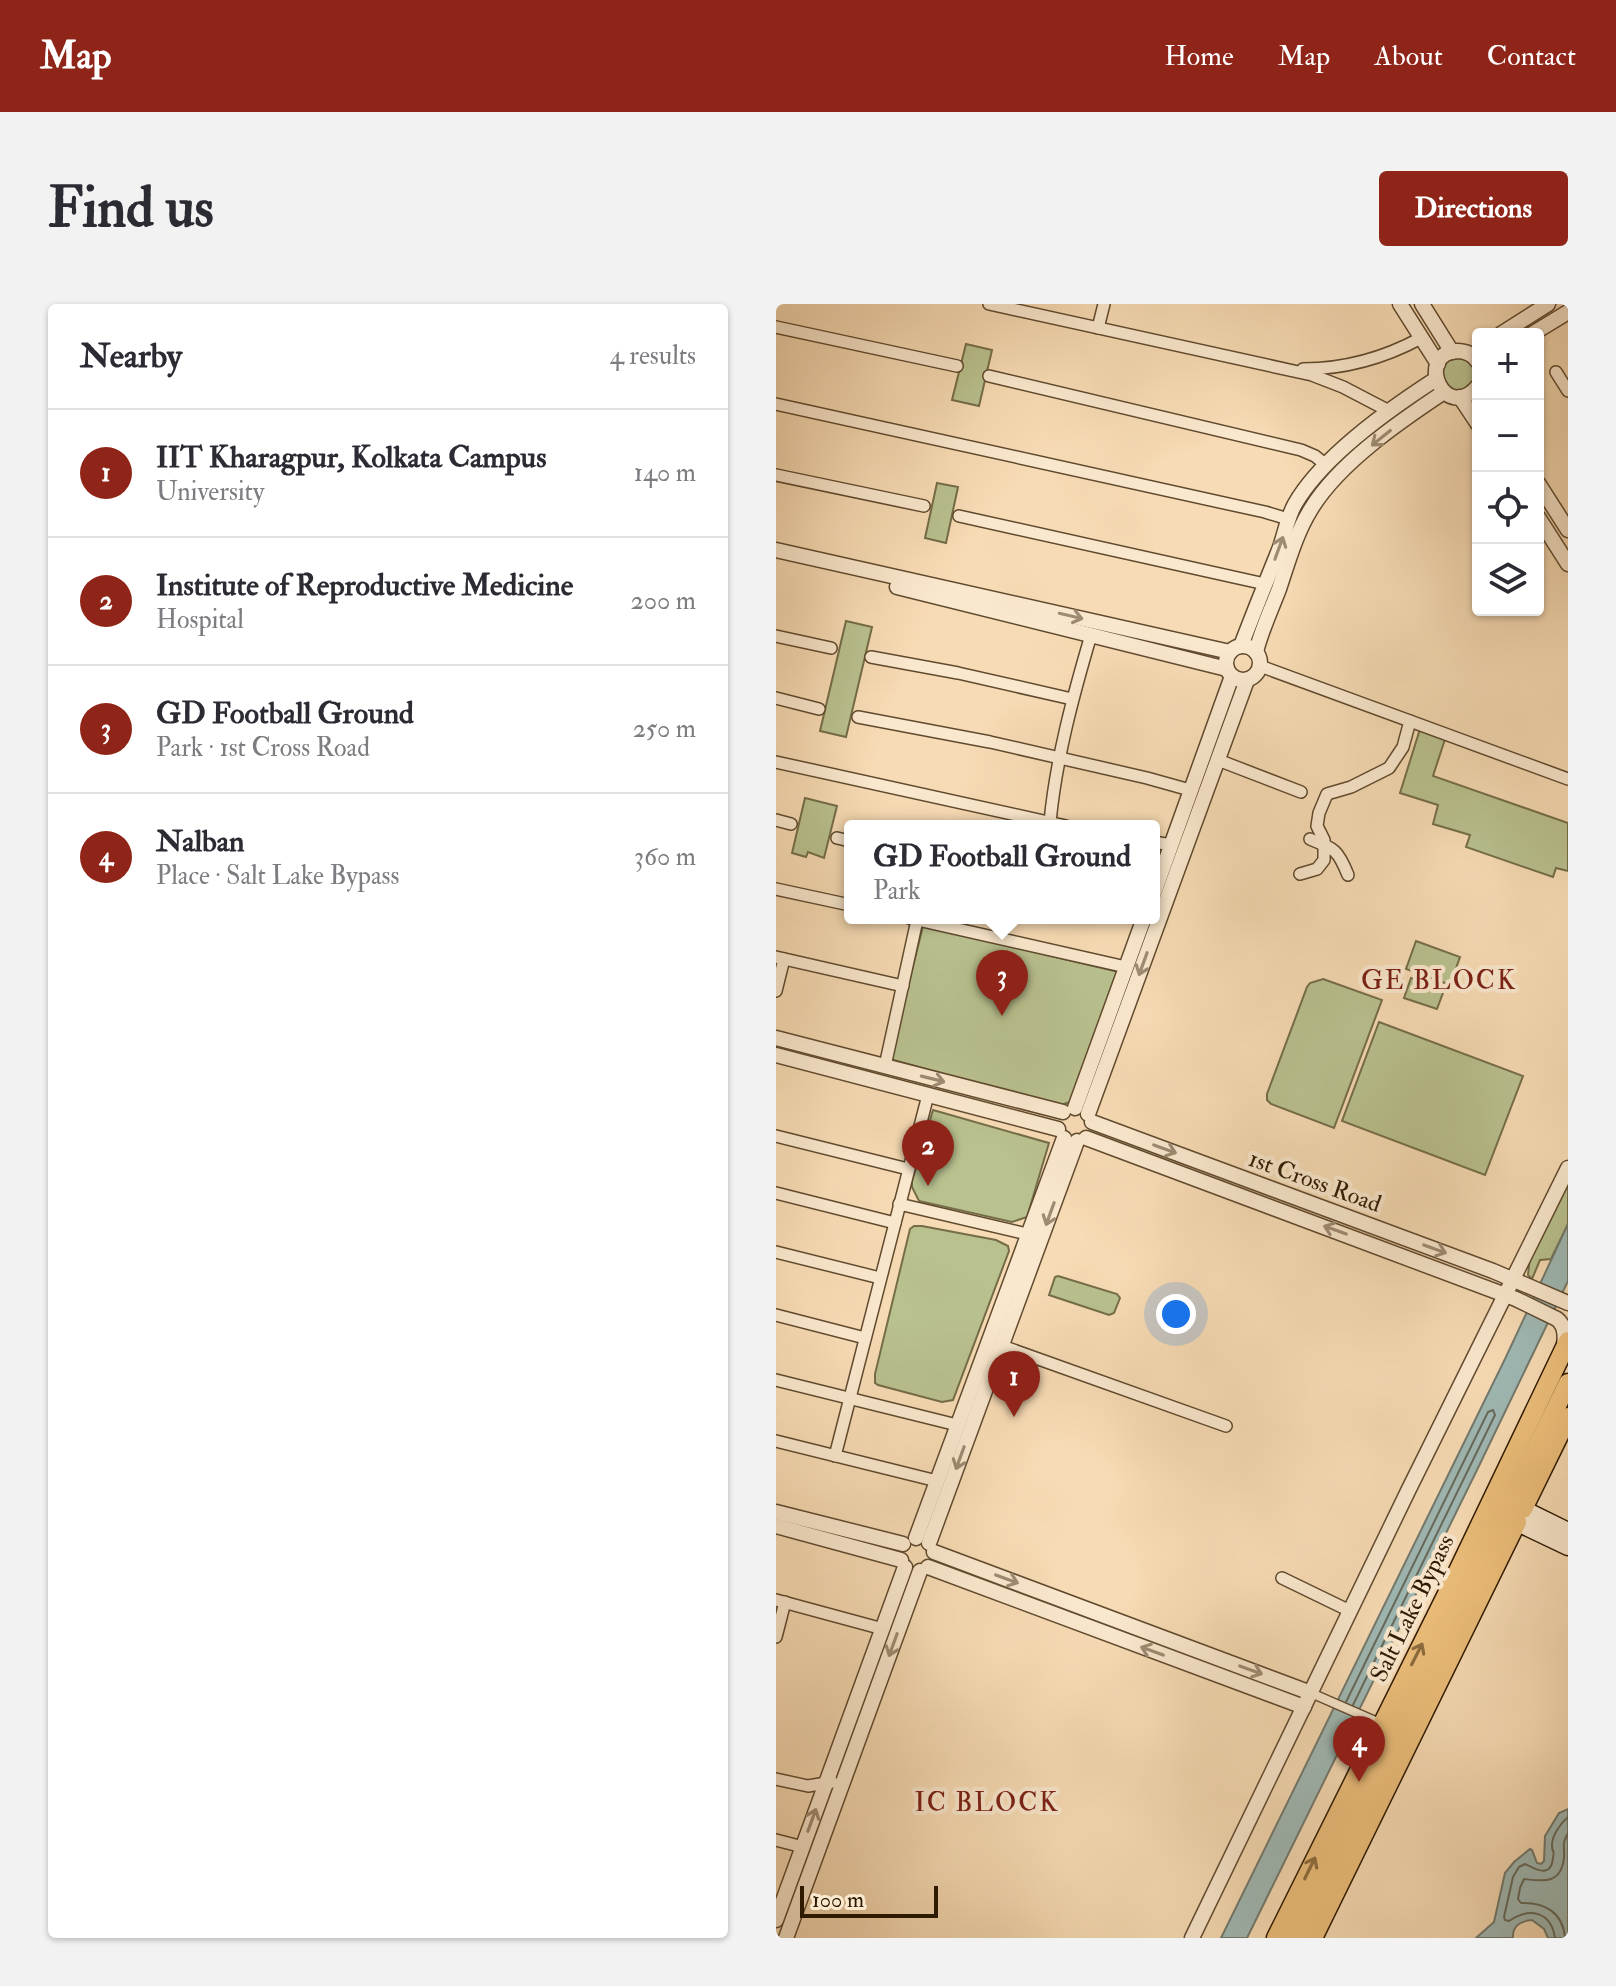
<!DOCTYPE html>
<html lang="en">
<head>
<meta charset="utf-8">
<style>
	:root { --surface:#fff; --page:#f2f2f3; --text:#2b2b33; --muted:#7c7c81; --line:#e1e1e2; --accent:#8f2418 }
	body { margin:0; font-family:"IM FELL Double Pica",serif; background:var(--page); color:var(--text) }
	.controls { position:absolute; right:24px; top:24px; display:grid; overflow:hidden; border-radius:8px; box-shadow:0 2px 6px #0004 }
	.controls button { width:72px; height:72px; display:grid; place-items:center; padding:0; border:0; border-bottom:2px solid var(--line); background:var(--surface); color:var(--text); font:40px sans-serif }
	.scale { position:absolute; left:24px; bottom:20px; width:138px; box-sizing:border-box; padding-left:8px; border:4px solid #2e1901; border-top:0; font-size:22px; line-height:28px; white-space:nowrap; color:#2e1901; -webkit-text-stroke:6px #fae8ce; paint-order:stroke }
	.you { position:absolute; left:400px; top:1010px; width:28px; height:28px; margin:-20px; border:6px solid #fff; border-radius:50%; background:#1a73e8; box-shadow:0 0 0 12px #1a73e833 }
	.badge { display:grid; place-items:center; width:52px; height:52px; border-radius:50%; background:var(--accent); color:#fff; font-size:26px; font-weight:700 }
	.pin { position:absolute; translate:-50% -66px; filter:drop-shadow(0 2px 4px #0008) }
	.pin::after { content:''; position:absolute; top:42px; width:28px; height:24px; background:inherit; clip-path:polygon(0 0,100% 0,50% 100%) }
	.popup { position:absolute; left:68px; top:516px; width:316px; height:104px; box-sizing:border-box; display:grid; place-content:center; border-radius:8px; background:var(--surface); filter:drop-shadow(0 2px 6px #0005); font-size:26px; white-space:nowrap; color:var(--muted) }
	.popup b { font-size:30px; color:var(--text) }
	.popup::after { content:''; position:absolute; left:50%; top:100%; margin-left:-16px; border:16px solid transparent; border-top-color:var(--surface) }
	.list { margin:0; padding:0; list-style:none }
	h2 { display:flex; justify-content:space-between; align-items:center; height:104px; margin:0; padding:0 32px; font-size:34px }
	h2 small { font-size:26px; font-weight:400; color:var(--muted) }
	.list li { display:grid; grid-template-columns:52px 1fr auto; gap:24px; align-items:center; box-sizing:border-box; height:128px; padding:0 32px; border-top:2px solid var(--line) }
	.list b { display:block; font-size:30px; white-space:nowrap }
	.list p { margin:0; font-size:26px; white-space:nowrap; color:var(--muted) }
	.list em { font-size:26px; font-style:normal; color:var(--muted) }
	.icon { flex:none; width:44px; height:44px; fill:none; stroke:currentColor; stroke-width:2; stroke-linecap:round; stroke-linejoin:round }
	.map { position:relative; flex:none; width:792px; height:1634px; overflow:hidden; border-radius:8px }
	header { display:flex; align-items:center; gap:48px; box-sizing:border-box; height:112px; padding:0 40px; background:var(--accent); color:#fff }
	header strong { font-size:38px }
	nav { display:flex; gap:44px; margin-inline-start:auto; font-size:28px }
	.intro { display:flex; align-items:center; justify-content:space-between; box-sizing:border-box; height:192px; padding:0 48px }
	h1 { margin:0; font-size:56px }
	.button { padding:20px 36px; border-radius:8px; background:var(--accent); color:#fff; font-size:28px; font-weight:700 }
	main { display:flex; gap:48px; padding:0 48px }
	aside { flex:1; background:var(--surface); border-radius:8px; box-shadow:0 2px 6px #0004 }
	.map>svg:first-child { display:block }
	.green { fill:#b9c18f; stroke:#746d48; stroke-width:2 }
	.water { fill:#9fb9b5; stroke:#72796d; stroke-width:2 }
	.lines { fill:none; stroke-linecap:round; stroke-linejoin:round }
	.shore { stroke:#66695b; stroke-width:2 }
	.pedestrian-casing { stroke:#604a2e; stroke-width:11 }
	.minor-casing { stroke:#604a2e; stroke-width:14 }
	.tertiary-casing { stroke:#604a2e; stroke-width:17 }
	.secondary-casing { stroke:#2e1901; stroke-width:19 }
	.primary-casing { stroke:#2e1901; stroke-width:21 }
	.pedestrian { stroke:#fae8ce; stroke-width:8 }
	.minor { stroke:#fae8ce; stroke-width:11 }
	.tertiary { stroke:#fae8ce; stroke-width:14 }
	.secondary { stroke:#fae8ce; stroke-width:16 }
	.primary { stroke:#ecbe7a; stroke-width:18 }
	.oneway { stroke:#9e8b72 }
	.oneway2 { stroke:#8d6c3e }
	.labels { text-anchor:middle; stroke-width:8; stroke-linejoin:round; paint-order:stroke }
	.street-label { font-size:24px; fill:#2e1901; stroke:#fae8ce }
	.neighbourhood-label { font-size:26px; letter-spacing:2px; fill:#7a1f14; stroke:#fae8ce }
</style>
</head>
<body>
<header>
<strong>Map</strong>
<nav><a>Home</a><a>Map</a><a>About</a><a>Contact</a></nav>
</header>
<div class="intro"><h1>Find us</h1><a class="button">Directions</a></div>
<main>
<aside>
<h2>Nearby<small>4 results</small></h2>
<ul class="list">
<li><span class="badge">1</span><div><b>IIT Kharagpur, Kolkata Campus</b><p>University</p></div><em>140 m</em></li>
<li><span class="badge">2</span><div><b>Institute of Reproductive Medicine</b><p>Hospital</p></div><em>200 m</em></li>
<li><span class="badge">3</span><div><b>GD Football Ground</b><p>Park · 1st Cross Road</p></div><em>250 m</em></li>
<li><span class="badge">4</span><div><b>Nalban</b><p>Place · Salt Lake Bypass</p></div><em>360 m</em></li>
</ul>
</aside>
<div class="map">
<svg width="792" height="1634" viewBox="0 0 792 1634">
	<rect width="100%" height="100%" fill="#f7dbb4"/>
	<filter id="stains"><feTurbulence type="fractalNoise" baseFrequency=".0025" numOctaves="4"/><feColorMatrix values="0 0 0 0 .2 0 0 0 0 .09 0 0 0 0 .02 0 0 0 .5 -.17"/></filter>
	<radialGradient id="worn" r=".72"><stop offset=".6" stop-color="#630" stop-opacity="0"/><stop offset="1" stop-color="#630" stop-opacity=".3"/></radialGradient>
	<g class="green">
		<polygon points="190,40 216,46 203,102 176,96"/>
		<circle cx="683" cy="70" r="17"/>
		<polygon points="161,179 182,183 170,239 149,234"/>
		<polygon points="70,317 96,323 70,433 44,427"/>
		<polygon points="644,425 669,435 657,472 792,519 792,567 780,564 777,573 690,543 694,531 657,520 662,501 624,489"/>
		<polygon points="29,494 61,502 48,554 32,548 30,553 16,549"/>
		<polygon points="147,622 343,668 297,797 282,802 114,755"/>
		<polygon points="640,637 684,653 674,681 630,665"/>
		<polygon points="635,674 668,686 661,705 628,694"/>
		<polygon points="547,675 606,696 558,824 495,800 491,796 491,790 531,683 534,679"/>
		<polygon points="603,718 747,772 709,871 566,817"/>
		<polygon points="157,806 273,839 251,913 236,918 143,897 136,883 136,877"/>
		<polygon points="792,876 792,920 775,955 764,956 756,975 752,971 754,952"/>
		<polygon points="138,922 146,922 220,936 232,942 233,947 177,1096 166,1098 102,1081 99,1079 99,1070 134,925"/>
		<polygon points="282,972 341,990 344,994 338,1009 333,1011 273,991 279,973"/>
	</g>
	<g class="water">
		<polygon points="792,920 792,977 701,1166 471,1634 445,1634 729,1055"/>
		<path d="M792,1505V1634H772L768,1625L756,1616C745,1617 736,1622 737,1634H700L718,1618L729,1569L738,1558L754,1545L756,1546L761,1559L765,1560L768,1557L769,1532L783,1509Z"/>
	</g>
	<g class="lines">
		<g class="shore">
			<polyline points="570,1398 712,1108 717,1106 719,1111 577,1401"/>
			<path d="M779,1634C775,1607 753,1603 733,1617L729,1616L728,1613L737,1573L743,1563L749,1560C759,1565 775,1575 777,1554C779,1543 776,1551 776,1541C776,1531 785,1519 792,1513"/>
			<path d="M789,1634C787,1608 768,1598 745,1599L742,1595L744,1584L748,1575C766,1577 785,1581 788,1554C789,1541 785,1542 792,1529"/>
		</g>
		<defs>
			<polyline id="pedestrian" points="535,1389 606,1420"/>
			<g id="minor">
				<polyline points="213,0 536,71 567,83 613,107"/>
				<polyline points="0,23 181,62"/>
				<polyline points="322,24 328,0"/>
				<path d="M527,65C569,65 608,54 645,34"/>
				<polyline points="780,68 792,87"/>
				<polyline points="213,72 525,146 539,152 550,161"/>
				<polyline points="0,100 489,208 512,215"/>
				<polyline points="0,171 148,202"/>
				<polyline points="183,212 489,280"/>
				<polyline points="0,332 55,344"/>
				<polyline points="95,353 182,369 296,395"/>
				<polyline points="484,362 792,475"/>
				<polyline points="0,394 43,405"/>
				<polyline points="82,413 214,438 371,474 414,486"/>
				<polyline points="442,456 525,488"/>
				<polyline points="0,458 290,522"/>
				<polyline points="0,516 15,520"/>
				<path d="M274,518C280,455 297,392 315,331"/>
				<polyline points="61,534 74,537"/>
				<path d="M534,535C559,545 562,546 572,571"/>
				<polyline points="378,538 395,541"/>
				<polyline points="524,570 541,565 548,556 548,536 541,522 543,509 551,490 575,483 613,464 627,443 634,417"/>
				<polyline points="0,585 74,601"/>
				<polyline points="133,614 350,663"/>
				<polyline points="0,653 127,682"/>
				<polyline points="0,687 8,655"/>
				<polyline points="109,762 141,616"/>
				<polyline points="0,832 132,865"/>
				<polyline points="0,889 119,919"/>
				<polyline points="123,900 251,930"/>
				<polyline points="0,948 104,974"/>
				<polyline points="0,1011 89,1034"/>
				<polyline points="226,1042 450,1122"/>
				<polyline points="0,1076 181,1121"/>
				<polyline points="0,1137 161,1177"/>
				<polyline points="59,1152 152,791"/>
				<polyline points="506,1274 574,1307"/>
				<polyline points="0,1296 107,1325"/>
				<polyline points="0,1333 9,1298"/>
				<polyline points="0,1475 32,1482 56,1478"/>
				<polyline points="0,1536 27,1543"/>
			</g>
			<g id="tertiary">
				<polyline points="624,0 662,60"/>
				<polyline points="646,0 676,48"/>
				<polyline points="725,30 772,0"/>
				<polyline points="756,30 792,8"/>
				<path d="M702,58C697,50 690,47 681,47C638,50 669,121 702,82"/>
				<polyline points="684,93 702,120"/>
				<polyline points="762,179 792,226"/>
				<polyline points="762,213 792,260"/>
				<polyline points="0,246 454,348"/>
				<polyline points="121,283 451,365"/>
				<circle cx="467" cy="359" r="17"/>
				<path d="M465,342C477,310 490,278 503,246C509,230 511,214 519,200C546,153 615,104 660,75"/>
				<path d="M480,348C485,327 495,306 503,285C512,258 520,229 535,205C563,159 623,118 668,88"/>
				<polyline points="378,589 456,372"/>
				<polyline points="0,734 287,808"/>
				<polyline points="0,751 282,825"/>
				<polyline points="299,804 368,614"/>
				<polyline points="312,810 471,376"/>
				<polyline points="316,818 717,967 792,999"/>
				<path d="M310,834L740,995L781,1015C791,1023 789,1036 787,1048"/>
				<polyline points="0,1208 127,1240"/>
				<polyline points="0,1222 125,1256"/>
				<polyline points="140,1234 288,834"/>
				<polyline points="153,1239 301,837"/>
				<polyline points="158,1248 535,1389"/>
				<polyline points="152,1263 528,1403"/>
				<polyline points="0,1616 129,1263"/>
				<polyline points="10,1634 144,1267"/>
				<polyline points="416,1634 632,1187 792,864"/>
			</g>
			<g id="secondary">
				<polyline points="735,1199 792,1227"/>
				<polyline points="729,1213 792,1243"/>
			</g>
			<g id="primary">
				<polyline points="747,1205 792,1113"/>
				<polyline points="500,1634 670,1292 792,1037"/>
				<polyline points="519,1634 684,1301 792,1079"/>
				<polyline points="537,1634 741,1218"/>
			</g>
		</defs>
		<use href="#pedestrian" class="pedestrian-casing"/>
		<use href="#minor" class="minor-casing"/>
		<use href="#tertiary" class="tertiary-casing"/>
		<use href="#secondary" class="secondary-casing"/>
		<use href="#primary" class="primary-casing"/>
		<use href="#pedestrian" class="pedestrian"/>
		<use href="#minor" class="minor"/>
		<use href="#tertiary" class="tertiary"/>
		<use href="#secondary" class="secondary"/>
		<use href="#primary" class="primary"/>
	</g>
	<defs><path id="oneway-shaft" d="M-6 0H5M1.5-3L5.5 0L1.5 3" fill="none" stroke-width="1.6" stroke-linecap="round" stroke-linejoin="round" transform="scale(2)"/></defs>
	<g class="oneway">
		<use href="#oneway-shaft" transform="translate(605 134) rotate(141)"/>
		<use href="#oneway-shaft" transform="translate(503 244) rotate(-70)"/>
		<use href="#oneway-shaft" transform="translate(295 312) rotate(13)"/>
		<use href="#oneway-shaft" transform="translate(367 660) rotate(110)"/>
		<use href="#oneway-shaft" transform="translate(157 775) rotate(14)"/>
		<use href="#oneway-shaft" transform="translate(389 845) rotate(20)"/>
		<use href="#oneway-shaft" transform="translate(274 910) rotate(110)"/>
		<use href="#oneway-shaft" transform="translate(559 926) rotate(-160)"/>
		<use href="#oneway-shaft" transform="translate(659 945) rotate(20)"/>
		<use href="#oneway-shaft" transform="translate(184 1154) rotate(110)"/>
		<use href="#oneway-shaft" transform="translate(231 1275) rotate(20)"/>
		<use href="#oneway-shaft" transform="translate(117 1341) rotate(110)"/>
		<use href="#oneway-shaft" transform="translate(376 1347) rotate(-160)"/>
		<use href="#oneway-shaft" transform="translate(475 1366) rotate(20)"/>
		<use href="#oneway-shaft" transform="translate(36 1516) rotate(-70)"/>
	</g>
	<g class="oneway2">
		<use href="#oneway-shaft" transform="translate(641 1350) rotate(-63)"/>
		<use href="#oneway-shaft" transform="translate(534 1564) rotate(-64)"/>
	</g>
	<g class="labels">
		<g class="street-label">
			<text transform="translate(539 877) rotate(20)" y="8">1st Cross Road</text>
			<text transform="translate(636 1304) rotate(-64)" y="8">Salt Lake Bypass</text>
		</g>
		<g class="neighbourhood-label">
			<text x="663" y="685">GE BLOCK</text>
			<text x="211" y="1507">IC BLOCK</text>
		</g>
	</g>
	<rect width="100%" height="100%" filter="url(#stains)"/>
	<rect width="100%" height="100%" fill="url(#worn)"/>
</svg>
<div class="controls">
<button>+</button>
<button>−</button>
<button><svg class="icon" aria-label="locate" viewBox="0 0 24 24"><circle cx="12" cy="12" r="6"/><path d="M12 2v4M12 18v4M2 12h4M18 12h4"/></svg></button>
<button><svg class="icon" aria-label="layers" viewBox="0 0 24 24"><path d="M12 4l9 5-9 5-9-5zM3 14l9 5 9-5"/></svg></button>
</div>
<div class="scale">100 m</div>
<div class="you"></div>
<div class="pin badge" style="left:238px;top:1113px">1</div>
<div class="pin badge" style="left:152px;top:882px">2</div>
<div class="pin badge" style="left:226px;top:712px">3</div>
<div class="popup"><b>GD Football Ground</b>Park</div>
<div class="pin badge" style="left:583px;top:1478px">4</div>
</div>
</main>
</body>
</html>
